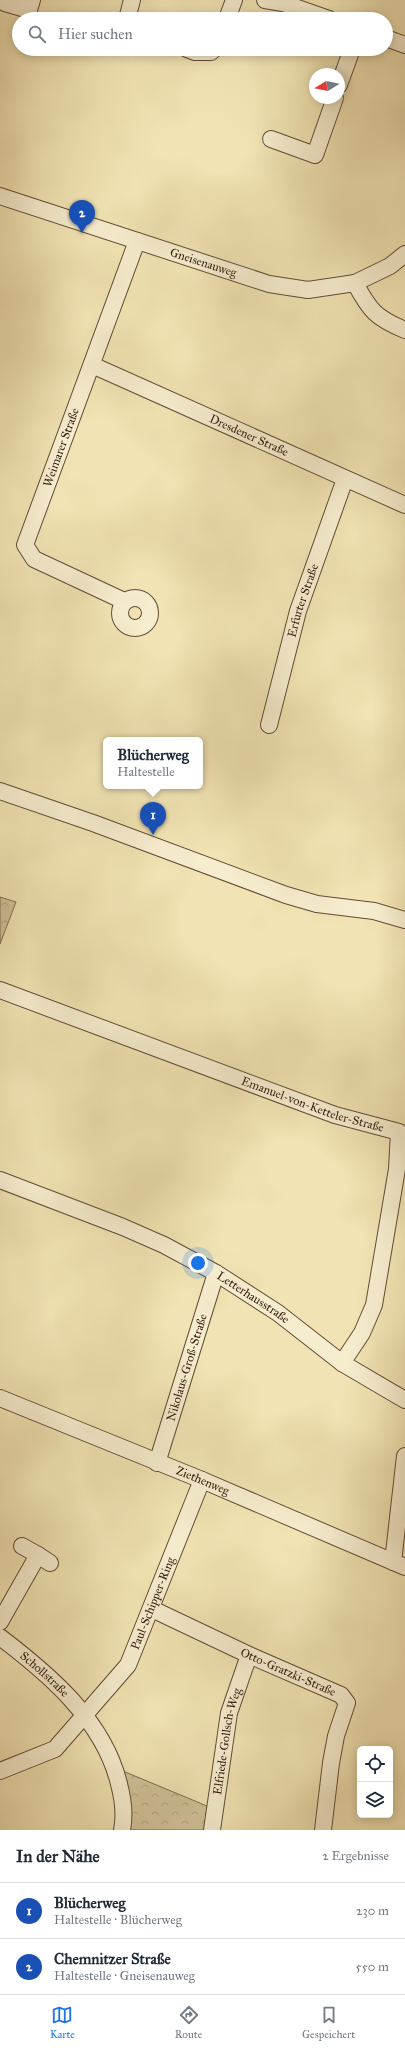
<!DOCTYPE html>
<html lang="de">
<head>
<meta charset="utf-8">
<style>
	:root { --surface:#fff; --page:#f2f2f3; --text:#1f2937; --muted:#747a83; --line:#e0e1e3; --accent:#1a73e8 }
	body { margin:0; font-family:"IM FELL Great Primer",serif; background:var(--page); color:var(--text) }
	.controls { position:absolute; right:12px; bottom:12px; display:grid; overflow:hidden; border-radius:6px; box-shadow:0 2px 10px #0003 }
	.controls button { width:36px; height:36px; display:grid; place-items:center; padding:0; border:0; border-bottom:1px solid var(--line); background:var(--surface); color:var(--text); font:20px sans-serif }
	.compass { position:absolute; left:309px; top:68px; width:36px; height:36px; border-radius:50%; background:var(--surface); box-shadow:0 2px 10px #0003; rotate:260deg }
	.you { position:absolute; left:198px; top:1263px; width:14px; height:14px; margin:-10px; border:3px solid #fff; border-radius:50%; background:#1a73e8; box-shadow:0 0 0 6px #1a73e833 }
	.badge { display:grid; place-items:center; width:26px; height:26px; border-radius:50%; background:var(--accent); color:#fff; font-size:13px; font-weight:700 }
	.pin { position:absolute; translate:-50% -33px; filter:drop-shadow(0 1px 2px #0008) }
	.pin::after { content:''; position:absolute; top:21px; width:14px; height:12px; background:inherit; clip-path:polygon(0 0,100% 0,50% 100%) }
	.popup { position:absolute; left:103px; top:737px; width:100px; height:52px; box-sizing:border-box; display:grid; place-content:center; border-radius:6px; background:var(--surface); filter:drop-shadow(0 1px 3px #0005); font-size:13px; white-space:nowrap; color:var(--muted) }
	.popup b { font-size:15px; color:var(--text) }
	.popup::after { content:''; position:absolute; left:50%; top:100%; margin-left:-8px; border:8px solid transparent; border-top-color:var(--surface) }
	.list { margin:0; padding:0; list-style:none }
	h2 { display:flex; justify-content:space-between; align-items:center; height:52px; margin:0; padding:0 16px; font-size:17px }
	h2 small { font-size:13px; font-weight:400; color:var(--muted) }
	.list li { display:grid; grid-template-columns:26px 1fr auto; gap:12px; align-items:center; box-sizing:border-box; height:56px; padding:0 16px; border-top:1px solid var(--line) }
	.list b { display:block; font-size:15px; white-space:nowrap }
	.list p { margin:0; font-size:13px; white-space:nowrap; color:var(--muted) }
	.list em { font-size:13px; font-style:normal; color:var(--muted) }
	.icon { flex:none; width:22px; height:22px; fill:none; stroke:currentColor; stroke-width:2; stroke-linecap:round; stroke-linejoin:round }
	.map { position:relative; flex:none; width:405px; height:1830px; overflow:hidden }
	.search { position:absolute; background:var(--surface); box-shadow:0 2px 10px #0003; left:12px; right:12px; top:12px; height:44px; display:flex; align-items:center; gap:10px; box-sizing:border-box; padding:0 14px; border-radius:22px; color:var(--muted); font-size:15px }
	.sheet { height:164px; background:var(--surface) }
	nav { display:flex; justify-content:space-around; align-items:center; box-sizing:border-box; height:56px; border-top:1px solid var(--line); background:var(--surface); font-size:11px; color:var(--muted) }
	nav a { display:grid; justify-items:center; gap:2px }
	nav .on { color:var(--accent) }
	.map>svg:first-child { display:block }
	.park { fill:url(#park-crowns); stroke:#826d52 }
	.lines { fill:none; stroke-linecap:round; stroke-linejoin:round }
	.minor-casing { stroke:#624c36; stroke-width:18 }
	.minor { stroke:#f6edce; stroke-width:16 }
	.labels { text-anchor:middle; stroke-width:4; stroke-linejoin:round; paint-order:stroke }
	.street-label { font-size:12px; fill:#32190d; stroke:#f6edce }
</style>
</head>
<body>
<div class="map">
<svg width="405" height="1830" viewBox="0 0 405 1830">
	<defs>
		<pattern id="park-crowns" width="20" height="18" patternUnits="userSpaceOnUse"><rect width="20" height="18" fill="#d1c197"/><path d="M2 6a3 3 0 1 1 6 0M12 15a3 3 0 1 1 6 0" fill="none" stroke="#b4a581"/></pattern>
	</defs>
	<rect width="100%" height="100%" fill="#f1e3b3"/>
	<filter id="stains"><feTurbulence type="fractalNoise" baseFrequency=".005" numOctaves="4"/><feColorMatrix values="0 0 0 0 .2 0 0 0 0 .09 0 0 0 0 .02 0 0 0 .5 -.17"/></filter>
	<radialGradient id="worn" r=".72"><stop offset=".6" stop-color="#630" stop-opacity="0"/><stop offset="1" stop-color="#630" stop-opacity=".3"/></radialGradient>
	<g class="park">
		<polygon points="0,897 16,902 0,944"/>
		<polygon points="118,1769 207,1806 204,1830 124,1830"/>
	</g>
	<g class="lines">
		<defs>
			<g id="minor">
				<polyline points="265,0 283,3 329,19"/>
				<polyline points="5,3 29,10 32,0"/>
				<polyline points="127,19 132,0"/>
				<polyline points="227,19 234,0"/>
				<polyline points="386,38 405,45"/>
				<polyline points="187,49 195,52 211,52 214,49"/>
				<polyline points="339,85 352,49"/>
				<polyline points="271,139 315,155 335,98"/>
				<path id="s1" d="M0,196L269,284L308,290L355,283L390,266L405,254"/>
				<path d="M355,283C370,311 376,318 405,330"/>
				<path id="s2" d="M92,365L405,505"/>
				<circle cx="135" cy="613" r="15"/>
				<path id="s3" d="M124,601L34,559L25,545L137,241"/>
				<path id="s4" d="M269,725L298,611L345,479"/>
				<polyline points="0,791 93,823 286,895 317,904 374,911 405,920"/>
				<path id="s5" d="M0,990L335,1115L399,1132L397,1169L374,1305L362,1333L342,1363"/>
				<path id="s6" d="M0,1180L123,1227L164,1245L216,1273L278,1313L342,1363L405,1400"/>
				<path id="s7" d="M0,1398L202,1480L405,1567"/>
				<path id="s8" d="M157,1463L216,1273"/>
				<polyline points="22,1546 38,1555"/>
				<polyline points="393,1562 405,1456"/>
				<path id="s9" d="M152,1609L249,1655L341,1695L347,1703L336,1736L331,1763L323,1830"/>
				<polyline points="0,1622 38,1555 50,1563"/>
				<path id="s10" d="M0,1637C50,1675 104,1721 119,1784C123,1799 125,1815 122,1830"/>
				<path id="s11" d="M0,1771L55,1749L128,1665L202,1480"/>
				<path id="s12" d="M212,1830L229,1713L249,1655"/>
			</g>
		</defs>
		<use href="#minor" class="minor-casing"/>
		<use href="#minor" class="minor"/>
	</g>
	<g class="labels">
		<g class="street-label">
			<text dy="4" stroke="none"><textPath href="#s1" startOffset="214">Gneisenauweg</textPath></text>
			<text dy="4" stroke="none"><textPath href="#s2" startOffset="172">Dresdener Straße</textPath></text>
			<text dy="4" stroke="none"><textPath href="#s3" startOffset="220">Weimarer Straße</textPath></text>
			<text dy="4" stroke="none"><textPath href="#s4" startOffset="129">Erfurter Straße</textPath></text>
			<text dy="4" stroke="none"><textPath href="#s5" startOffset="333">Emanuel-von-Ketteler-Straße</textPath></text>
			<text dy="4" stroke="none"><textPath href="#s6" startOffset="280">Letterhausstraße</textPath></text>
			<text dy="4" stroke="none"><textPath href="#s8" startOffset="100">Nikolaus-Groß-Straße</textPath></text>
			<text dy="4" stroke="none"><textPath href="#s7" startOffset="219">Ziethenweg</textPath></text>
			<text dy="4" stroke="none"><textPath href="#s11" startOffset="237">Paul-Schipper-Ring</textPath></text>
			<text dy="4" stroke="none"><textPath href="#s9" startOffset="150">Otto-Gratzki-Straße</textPath></text>
			<text dy="4" stroke="none"><textPath href="#s10" startOffset="58">Schollstraße</textPath></text>
			<text dy="4" stroke="none"><textPath href="#s12" startOffset="90">Elfriede-Gollsch-Weg</textPath></text>
		</g>
	</g>
	<rect width="100%" height="100%" filter="url(#stains)"/>
	<rect width="100%" height="100%" fill="url(#worn)"/>
</svg>
<div class="controls">
<button><svg class="icon" aria-label="locate" viewBox="0 0 24 24"><circle cx="12" cy="12" r="6"/><path d="M12 2v4M12 18v4M2 12h4M18 12h4"/></svg></button>
<button><svg class="icon" aria-label="layers" viewBox="0 0 24 24"><path d="M12 4l9 5-9 5-9-5zM3 14l9 5 9-5"/></svg></button>
</div>
<svg class="compass" viewBox="-18 -18 36 36"><path d="M0-13l5 13h-10z" fill="#e53935"/><path d="M0 13l5-13h-10z" fill="#747a83"/></svg>
<div class="you"></div>
<div class="pin badge" style="left:153px;top:835px;background:#1a4fb4">1</div>
<div class="popup"><b>Blücherweg</b>Haltestelle</div>
<div class="pin badge" style="left:82px;top:233px;background:#1a4fb4">2</div>
<div class="search"><svg class="icon" aria-label="search" viewBox="0 0 24 24"><circle cx="10" cy="10" r="6"/><path d="M15 15l6 6"/></svg>Hier suchen</div>
</div>
<section class="sheet">
<h2>In der Nähe<small>2 Ergebnisse</small></h2>
<ul class="list">
<li><span class="badge" style="background:#1a4fb4">1</span><div><b>Blücherweg</b><p>Haltestelle · Blücherweg</p></div><em>230 m</em></li>
<li><span class="badge" style="background:#1a4fb4">2</span><div><b>Chemnitzer Straße</b><p>Haltestelle · Gneisenauweg</p></div><em>550 m</em></li>
</ul>
</section>
<nav>
<a class="on"><svg class="icon" aria-label="map" viewBox="0 0 24 24"><path d="M3 6l6-2 6 2 6-2v14l-6 2-6-2-6 2zM9 4v14M15 6v14"/></svg>Karte</a>
<a><svg class="icon" aria-label="directions" viewBox="0 0 24 24"><path d="M12 3l9 9-9 9-9-9zM9 14v-3h6M13 9l2 2-2 2"/></svg>Route</a>
<a><svg class="icon" aria-label="saved" viewBox="0 0 24 24"><path d="M7 4h10v16l-5-4-5 4z"/></svg>Gespeichert</a>
</nav>
</body>
</html>
